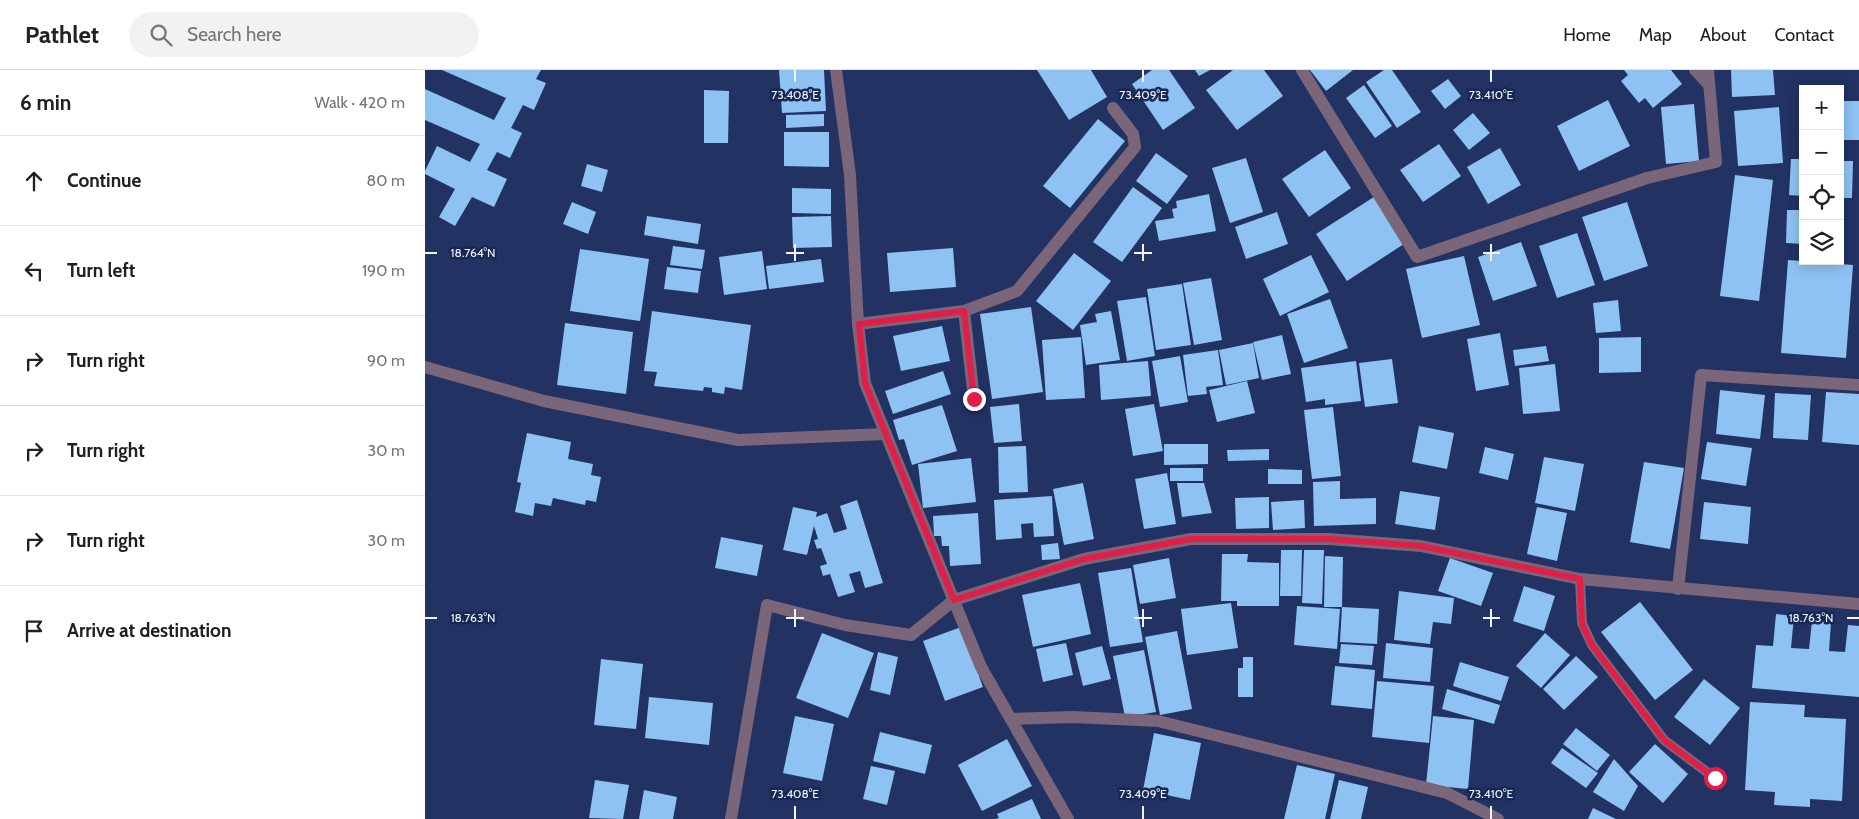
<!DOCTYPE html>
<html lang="en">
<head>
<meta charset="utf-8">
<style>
	:root { --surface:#fff; --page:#f2f2f2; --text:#202124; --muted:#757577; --line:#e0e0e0 }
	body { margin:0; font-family:Cabin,sans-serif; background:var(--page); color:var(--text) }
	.controls { position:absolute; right:15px; top:15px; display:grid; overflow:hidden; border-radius:0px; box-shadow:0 2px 12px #0003 }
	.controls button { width:45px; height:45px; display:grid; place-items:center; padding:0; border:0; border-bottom:1px solid var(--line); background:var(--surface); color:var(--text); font:25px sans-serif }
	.stop { position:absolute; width:15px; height:15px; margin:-11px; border:4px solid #e11d48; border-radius:50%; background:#fff }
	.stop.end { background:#e11d48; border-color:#fff; box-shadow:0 1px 5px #0008 }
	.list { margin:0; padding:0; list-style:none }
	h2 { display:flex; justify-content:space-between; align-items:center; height:65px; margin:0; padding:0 20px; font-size:21px }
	h2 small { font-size:16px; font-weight:400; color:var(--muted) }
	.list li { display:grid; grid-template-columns:32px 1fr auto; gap:15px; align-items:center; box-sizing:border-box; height:90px; padding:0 20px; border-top:1px solid var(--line) }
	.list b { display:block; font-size:19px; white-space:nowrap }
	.list em { font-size:16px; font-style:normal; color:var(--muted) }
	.icon { flex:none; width:28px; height:28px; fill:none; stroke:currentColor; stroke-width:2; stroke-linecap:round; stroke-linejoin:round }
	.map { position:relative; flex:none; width:1434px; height:749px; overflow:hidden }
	header { display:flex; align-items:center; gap:30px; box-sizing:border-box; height:70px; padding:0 25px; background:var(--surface); border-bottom:1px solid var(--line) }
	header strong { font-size:24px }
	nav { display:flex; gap:28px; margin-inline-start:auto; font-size:18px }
	.search { width:350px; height:45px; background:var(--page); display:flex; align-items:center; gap:12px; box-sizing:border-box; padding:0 18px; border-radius:28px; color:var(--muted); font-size:19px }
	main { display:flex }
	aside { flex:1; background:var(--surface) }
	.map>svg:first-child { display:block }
	.building { fill:#8dc2f2 }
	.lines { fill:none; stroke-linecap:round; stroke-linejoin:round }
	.service { stroke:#7a6579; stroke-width:10 }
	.minor { stroke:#7a6579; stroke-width:12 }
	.tertiary { stroke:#7a6579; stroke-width:12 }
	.route { stroke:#e11d48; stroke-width:6 }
	.ticks { fill:none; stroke:#f0f3f9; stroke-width:2 }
	.ticks-label { font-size:12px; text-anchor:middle; fill:#f0f3f9; stroke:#172857; stroke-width:5; stroke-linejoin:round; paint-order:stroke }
</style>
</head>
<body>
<header>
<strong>Pathlet</strong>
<div class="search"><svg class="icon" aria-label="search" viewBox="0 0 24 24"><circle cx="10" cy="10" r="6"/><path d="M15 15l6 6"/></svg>Search here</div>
<nav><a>Home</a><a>Map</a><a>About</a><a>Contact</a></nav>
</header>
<main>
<aside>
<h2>6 min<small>Walk · 420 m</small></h2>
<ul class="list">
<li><svg class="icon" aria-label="ahead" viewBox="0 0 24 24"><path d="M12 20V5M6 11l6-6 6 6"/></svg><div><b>Continue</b></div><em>80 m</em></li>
<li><svg class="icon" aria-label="left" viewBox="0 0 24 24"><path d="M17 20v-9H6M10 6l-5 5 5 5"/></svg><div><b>Turn left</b></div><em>190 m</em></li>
<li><svg class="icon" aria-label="right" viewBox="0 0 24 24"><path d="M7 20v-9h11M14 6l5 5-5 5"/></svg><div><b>Turn right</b></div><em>90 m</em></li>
<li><svg class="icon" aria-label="right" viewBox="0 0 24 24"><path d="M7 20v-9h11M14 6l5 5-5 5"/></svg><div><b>Turn right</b></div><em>30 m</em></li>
<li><svg class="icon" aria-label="right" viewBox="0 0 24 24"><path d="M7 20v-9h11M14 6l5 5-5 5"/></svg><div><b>Turn right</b></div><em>30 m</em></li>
<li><svg class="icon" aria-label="arrive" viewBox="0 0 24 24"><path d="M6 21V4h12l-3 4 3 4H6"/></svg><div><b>Arrive at destination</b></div></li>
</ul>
</aside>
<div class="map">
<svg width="1434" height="749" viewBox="0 0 1434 749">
	<rect width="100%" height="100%" fill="#213263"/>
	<g class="building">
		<polygon points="17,0 116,0 111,9 121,13 109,40 98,35 86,58 97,63 85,88 72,82 62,100 82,109 69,137 47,127 30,156 14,147 30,119 0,104 0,101 12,76 45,92 55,74 0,50 0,19 69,50 81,28"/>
		<polygon points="354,0 399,0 401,41 357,43"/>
		<polygon points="612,0 666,0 682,27 644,50"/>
		<polygon points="727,0 744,0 770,38 738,60 707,14"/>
		<polygon points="770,0 785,0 774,6"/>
		<polygon points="808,0 839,0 858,26 812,60 781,20"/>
		<polygon points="885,0 928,0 901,21"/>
		<polygon points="959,0 967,0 996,42 972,58 941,12"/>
		<polygon points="1199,0 1246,0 1257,14 1228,38 1220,28 1214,33 1196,11 1203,5"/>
		<polygon points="1306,0 1348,0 1350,25 1307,27"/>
		<polygon points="1023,9 1036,26 1020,39 1006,21"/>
		<polygon points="939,15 967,56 950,68 921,28"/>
		<polygon points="279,20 304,21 303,73 279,73"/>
		<polygon points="1183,30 1205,76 1154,101 1132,56"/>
		<rect x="1415" y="31" width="19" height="39"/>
		<polygon points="1269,34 1274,91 1241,94 1236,37"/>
		<polygon points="1354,37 1358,93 1313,96 1309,41"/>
		<polygon points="1048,43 1065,63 1044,80 1028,60"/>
		<polygon points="399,44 399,56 361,58 361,45"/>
		<polygon points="673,49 700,71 645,138 618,116"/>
		<polygon points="359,62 404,62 404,97 359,96"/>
		<polygon points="1014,74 1036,106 998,132 975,100"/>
		<polygon points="1075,78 1096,115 1063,134 1042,97"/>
		<polygon points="900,80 926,118 884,147 857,109"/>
		<polygon points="731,83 763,106 742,134 711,111"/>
		<polygon points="821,88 838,142 805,153 787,98"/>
		<polygon points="1366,89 1378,89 1378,126 1364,125"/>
		<polygon points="1415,91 1428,91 1427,128 1415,128"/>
		<polygon points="162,94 183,100 177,122 156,116"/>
		<polygon points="1310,105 1348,110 1334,231 1295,226"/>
		<polygon points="708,117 737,138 697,192 668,172"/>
		<polygon points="367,118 406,119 406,144 367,143"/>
		<polygon points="784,124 791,161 734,171 730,151 749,148 747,139 752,138 751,131"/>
		<polygon points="952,125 982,172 922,211 891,164"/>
		<polygon points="147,132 171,142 163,164 138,154"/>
		<polygon points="1202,132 1223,196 1179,211 1157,147"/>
		<polygon points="1362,140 1378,140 1378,174 1361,173"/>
		<polygon points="852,142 863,174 821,189 810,157"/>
		<polygon points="222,146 276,154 273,174 219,165"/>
		<polygon points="406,146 407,177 368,178 367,147"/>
		<polygon points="1152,163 1170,215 1132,228 1114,176"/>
		<polygon points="1096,172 1112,216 1068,231 1053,187"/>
		<polygon points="248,176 280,180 277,199 245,195"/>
		<polygon points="528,178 531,217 465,222 462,183"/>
		<polygon points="155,179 224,189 215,251 145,241"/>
		<polygon points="337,181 342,219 299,225 294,187"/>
		<polygon points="649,183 686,211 648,260 611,231"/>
		<polygon points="886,185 904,222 855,246 838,209"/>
		<polygon points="1039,186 1055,255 997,268 981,199"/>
		<polygon points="396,189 399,212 344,219 341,196"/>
		<polygon points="1363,190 1428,195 1421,288 1356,283"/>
		<polygon points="242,197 276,201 273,223 239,219"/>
		<polygon points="786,208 797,270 769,275 758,213"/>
		<polygon points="757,214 766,275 731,280 722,219"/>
		<polygon points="721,227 730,286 702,291 692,231"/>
		<polygon points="905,229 923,278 879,293 862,244"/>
		<polygon points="1193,230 1196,261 1171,263 1168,233"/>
		<polygon points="606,237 618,322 567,329 555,244"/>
		<polygon points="227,241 326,255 317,320 300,317 299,324 287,322 287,318 279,317 278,321 229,316 232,302 219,301"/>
		<polygon points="686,241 695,290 661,295 655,255 672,252 670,244"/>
		<polygon points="140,253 208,262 201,324 132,315"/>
		<polygon points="517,256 525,291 476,301 468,266"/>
		<polygon points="1075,263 1084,315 1051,321 1042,269"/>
		<polygon points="857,265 866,304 837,310 828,272"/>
		<polygon points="656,267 660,328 621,330 617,270"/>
		<polygon points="1216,267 1216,302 1174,303 1174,268"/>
		<polygon points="828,273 834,308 801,315 794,280"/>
		<polygon points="1121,276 1124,291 1090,296 1088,280"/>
		<polygon points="793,280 798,315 781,317 782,324 763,326 758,285"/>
		<polygon points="755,286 763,332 735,337 727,291"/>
		<polygon points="967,289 973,333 940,337 934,293"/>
		<polygon points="723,291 726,326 676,330 674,295"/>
		<polygon points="931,291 936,331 900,335 900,329 881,332 876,298"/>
		<polygon points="1130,294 1135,341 1098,344 1094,298"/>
		<polygon points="518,301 526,324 468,344 460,321"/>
		<polygon points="822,311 830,343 792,352 784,320"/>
		<polygon points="1295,320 1340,325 1335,369 1291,364"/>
		<polygon points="1401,322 1434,324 1434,375 1397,372"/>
		<polygon points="1350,323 1386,325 1383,370 1348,368"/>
		<polygon points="594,334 597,371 569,373 565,337"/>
		<polygon points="729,334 738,381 708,386 700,339"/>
		<polygon points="517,335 532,381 487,395 479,369 474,370 468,350"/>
		<polygon points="908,337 916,406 887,409 879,340"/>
		<polygon points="994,356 1029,363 1022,399 987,392"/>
		<polygon points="102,363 146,372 143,389 168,394 166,405 176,407 171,432 161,430 160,435 128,428 126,436 110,433 108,446 90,442 96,413 92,412"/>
		<polygon points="1282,372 1327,378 1321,416 1276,409"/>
		<polygon points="739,374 783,374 783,394 739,395"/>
		<polygon points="601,376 603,422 574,423 573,377"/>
		<polygon points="1060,377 1089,384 1083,410 1054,403"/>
		<polygon points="844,379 844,390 803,391 802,380"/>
		<polygon points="1119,387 1159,394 1150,441 1110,433"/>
		<polygon points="546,388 551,432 498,438 493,394"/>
		<polygon points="1219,392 1259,398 1245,479 1205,472"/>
		<rect x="745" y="398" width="33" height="13"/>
		<polygon points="843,399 877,400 877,414 843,414"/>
		<polygon points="742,403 751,454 719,459 710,409"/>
		<polygon points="915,411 915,429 951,428 951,454 889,456 888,412"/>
		<polygon points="658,413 669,469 639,475 628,419"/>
		<polygon points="752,413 779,413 787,443 757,447"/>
		<polygon points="975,421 1015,427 1010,460 970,454"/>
		<polygon points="627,426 629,466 609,467 608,453 596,454 597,468 571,470 569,430"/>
		<polygon points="844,427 844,458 811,459 810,428"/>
		<polygon points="432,430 458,513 440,518 435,501 424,504 430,522 413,527 405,504 398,506 395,496 402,494 396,478 392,479 389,470 393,469 389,456 382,485 358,480 368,437 392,442 391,447 402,443 409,463 422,459 415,436"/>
		<polygon points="879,430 880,458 848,460 846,432"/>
		<polygon points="1279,432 1326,437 1323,474 1275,469"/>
		<polygon points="1112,437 1142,443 1132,491 1102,484"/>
		<polygon points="553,443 556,494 525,496 524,476 517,476 516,466 509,466 508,446"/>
		<polygon points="296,467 338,475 332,506 290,498"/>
		<polygon points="633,473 635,489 617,490 616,475"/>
		<polygon points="856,480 877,480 876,526 855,526"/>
		<polygon points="879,480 899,480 897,534 877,533"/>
		<polygon points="797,484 823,484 822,492 854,493 854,536 812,536 812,531 796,531"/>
		<polygon points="900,486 918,487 917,537 899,537"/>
		<polygon points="744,488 751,528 715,534 708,495"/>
		<polygon points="1025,488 1068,503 1056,536 1013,521"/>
		<polygon points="706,498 718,572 685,577 673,503"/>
		<polygon points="655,513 666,564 608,577 597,525"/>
		<polygon points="1099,516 1130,526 1119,561 1088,551"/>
		<polygon points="974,521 1029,528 1026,554 1008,552 1005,574 969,570"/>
		<polygon points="1215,532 1268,600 1230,630 1176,562"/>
		<polygon points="806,533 813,578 762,585 756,539"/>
		<polygon points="872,536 915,539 912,579 869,575"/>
		<polygon points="917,537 954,539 952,574 915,572"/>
		<polygon points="1351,544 1369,546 1366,578 1384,579 1387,551 1406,552 1404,581 1420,582 1423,555 1434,556 1434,627 1327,618 1331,575 1348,576"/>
		<polygon points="536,557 558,617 520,631 498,571"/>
		<polygon points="752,561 767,639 735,645 720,567"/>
		<polygon points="397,563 449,583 423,648 371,628"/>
		<polygon points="1120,563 1145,585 1116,618 1091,596"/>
		<polygon points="641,573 648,605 618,612 611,579"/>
		<polygon points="961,573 1008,578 1005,612 958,608"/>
		<polygon points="916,574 949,576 947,595 914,593"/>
		<polygon points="677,576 686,609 658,616 650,583"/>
		<polygon points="719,580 731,642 700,647 688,586"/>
		<polygon points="453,582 473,587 465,625 445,620"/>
		<polygon points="1151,586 1173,607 1139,640 1118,619"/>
		<polygon points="818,587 828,587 828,627 813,627 813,598 818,598"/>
		<polygon points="176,589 218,594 211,659 169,655"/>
		<polygon points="1035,592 1084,607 1076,631 1028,616"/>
		<polygon points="910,596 950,600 947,639 906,635"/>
		<polygon points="1279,609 1315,638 1285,675 1249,647"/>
		<polygon points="952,611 1009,616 1004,673 947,667"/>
		<polygon points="1022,619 1075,635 1069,654 1017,639"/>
		<polygon points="224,627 288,633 284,675 220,668"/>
		<polygon points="1325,632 1380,635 1379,647 1421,649 1417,731 1385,729 1385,737 1349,735 1350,722 1320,720"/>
		<polygon points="370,646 409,654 397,711 358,703"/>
		<polygon points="1008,646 1049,650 1043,719 1001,715"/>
		<polygon points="1151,658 1185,685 1172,701 1138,674"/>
		<polygon points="455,662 507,675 500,704 448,691"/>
		<polygon points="729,663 776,673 765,730 718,720"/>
		<polygon points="582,669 607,716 557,741 533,695"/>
		<polygon points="1230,674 1263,704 1238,733 1204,702"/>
		<polygon points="1137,678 1173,703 1161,718 1126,693"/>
		<polygon points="1189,689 1213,716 1199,741 1168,722"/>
		<polygon points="872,695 910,704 900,749 859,749"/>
		<polygon points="446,696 470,701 462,735 438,729"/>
		<polygon points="170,710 204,715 198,749 164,748"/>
		<polygon points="914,710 943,717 936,749 905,749"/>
		<polygon points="219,720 252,727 248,749 214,749"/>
		<polygon points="607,729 616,749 570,749 574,748 572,744"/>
		<polygon points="1168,738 1191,749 1163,749"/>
	</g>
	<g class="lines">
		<polyline class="service" points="1155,509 1157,553 1167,575 1239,670 1290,708"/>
		<g class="minor">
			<polyline points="877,0 992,187 1222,108 1291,92 1283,0"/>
			<polyline points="1270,0 1284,15"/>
			<polyline points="539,241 549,329"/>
			<polyline points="433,254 539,241 592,221 710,77 708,64 688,38"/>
			<polyline points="0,297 119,331 313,370 461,364"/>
			<polyline points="1253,519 1276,305 1434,315"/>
			<polyline points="586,649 648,647 733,651 1022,723 1073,749"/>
			<polyline points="306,749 342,535 420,555 486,565 529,530 659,489 766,469 904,469 996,476 1155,509 1434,534"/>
		</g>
		<polyline class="tertiary" points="411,0 425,105 433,254 440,313 556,597 643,749"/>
	</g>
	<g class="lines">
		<polyline class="route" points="549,329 539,241 434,254 440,313 529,530 659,489 766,469 904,469 996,476 1155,509 1157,554 1167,575 1239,670 1290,708"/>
	</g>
	<path class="ticks" d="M370,0V12M718,0V12M1066,0V12M370,174V191M718,174V191M1066,174V191M0,183H12M361,183H379M709,183H727M1058,183H1075M370,539V557M718,539V557M1066,539V557M0,548H12M361,548H379M709,548H727M1058,548H1075M1422,548H1434M370,736V749M718,736V749M1066,736V749"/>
	<g class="ticks-label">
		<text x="370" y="29">73.408°E</text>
		<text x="718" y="29">73.409°E</text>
		<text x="1066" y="29">73.410°E</text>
		<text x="48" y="187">18.764°N</text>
		<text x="48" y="552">18.763°N</text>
		<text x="1386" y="552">18.763°N</text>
		<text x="370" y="728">73.408°E</text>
		<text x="718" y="728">73.409°E</text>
		<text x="1066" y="728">73.410°E</text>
	</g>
</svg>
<div class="controls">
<button>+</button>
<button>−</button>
<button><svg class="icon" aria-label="locate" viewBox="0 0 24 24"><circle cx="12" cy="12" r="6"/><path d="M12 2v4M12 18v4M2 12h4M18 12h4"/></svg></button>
<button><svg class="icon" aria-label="layers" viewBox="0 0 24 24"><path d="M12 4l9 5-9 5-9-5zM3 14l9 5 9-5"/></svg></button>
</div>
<div class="stop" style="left:1290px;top:708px"></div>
<div class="stop end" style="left:549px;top:329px"></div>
</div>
</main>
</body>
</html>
